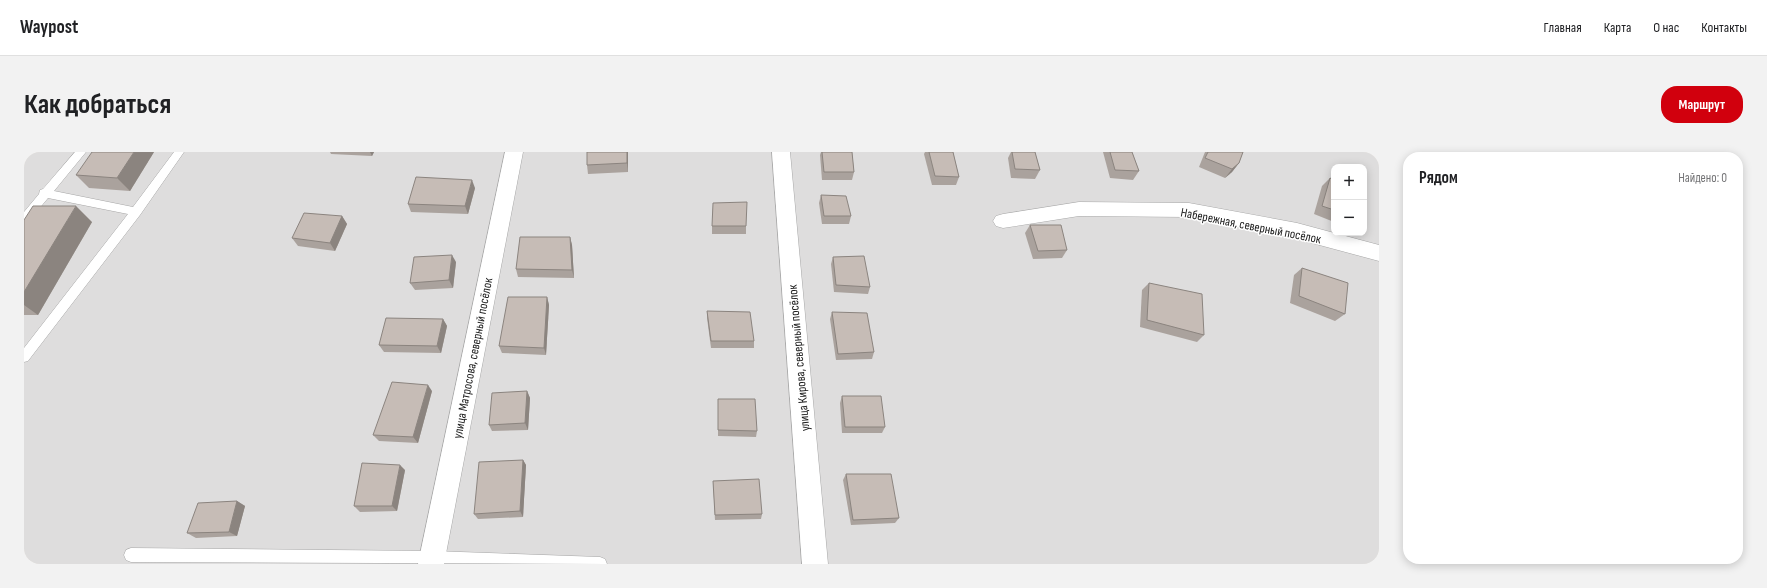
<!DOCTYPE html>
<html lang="ru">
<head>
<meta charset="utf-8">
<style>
	:root { --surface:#fff; --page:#f2f2f2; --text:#202124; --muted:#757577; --line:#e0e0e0; --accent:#d1000d }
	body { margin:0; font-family:"Sofia Sans Condensed",sans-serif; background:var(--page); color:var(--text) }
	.controls { position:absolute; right:12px; top:12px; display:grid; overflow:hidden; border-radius:8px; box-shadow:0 2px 10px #0003 }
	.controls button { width:36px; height:36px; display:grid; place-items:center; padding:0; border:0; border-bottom:1px solid var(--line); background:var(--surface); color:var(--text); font:20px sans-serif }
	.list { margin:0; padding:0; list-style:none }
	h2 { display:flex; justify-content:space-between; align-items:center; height:52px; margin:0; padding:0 16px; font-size:17px }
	h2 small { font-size:13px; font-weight:400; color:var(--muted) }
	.map { position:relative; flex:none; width:1355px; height:412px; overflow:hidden; border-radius:16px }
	header { display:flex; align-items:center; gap:24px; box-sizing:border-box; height:56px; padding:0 20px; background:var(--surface); border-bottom:1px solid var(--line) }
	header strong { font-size:19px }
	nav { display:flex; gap:22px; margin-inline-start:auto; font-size:14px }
	.intro { display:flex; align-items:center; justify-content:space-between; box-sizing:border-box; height:96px; padding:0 24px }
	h1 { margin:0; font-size:28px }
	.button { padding:10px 18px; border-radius:16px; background:var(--accent); color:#fff; font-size:14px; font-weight:700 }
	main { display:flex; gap:24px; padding:0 24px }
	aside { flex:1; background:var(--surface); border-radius:16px; box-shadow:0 2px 10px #0003 }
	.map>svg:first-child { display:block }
	.residential { fill:#dedddd; fill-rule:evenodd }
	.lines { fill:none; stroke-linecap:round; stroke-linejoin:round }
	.lane-casing { stroke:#a7a7a7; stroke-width:1 }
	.street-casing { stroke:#a7a7a7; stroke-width:1 }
	.lane { fill:#fff; fill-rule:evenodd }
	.street { fill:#fff; fill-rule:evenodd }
	.wall { fill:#aaa29d }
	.shaded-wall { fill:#8b847f }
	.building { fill:#c6bcb6; stroke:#8b847f }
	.labels { text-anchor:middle; stroke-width:3; stroke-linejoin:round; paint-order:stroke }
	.street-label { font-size:13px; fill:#202020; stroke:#fff }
</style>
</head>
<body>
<header>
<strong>Waypost</strong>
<nav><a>Главная</a><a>Карта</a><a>О нас</a><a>Контакты</a></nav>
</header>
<div class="intro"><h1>Как добраться</h1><a class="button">Маршрут</a></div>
<main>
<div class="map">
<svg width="1355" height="412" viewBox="0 0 1355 412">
	<rect width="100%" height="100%" fill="#f1ede7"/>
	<path class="residential" d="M0,0H1355V412H0ZM1310,15H1340V81H1310Z"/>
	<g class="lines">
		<defs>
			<g id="lane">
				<polygon points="51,0 62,0 30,39 109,55 150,0 160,0 116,63 4,209 0,210 0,196 104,62 24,46 4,70 0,71 0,60 15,42 16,38 19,37"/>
				<polygon points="107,396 408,399 576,405 581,407 583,412 107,410 102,408 100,403 102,398"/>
			</g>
			<g id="street">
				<polygon points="481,0 499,0 420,412 394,412"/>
				<polygon points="748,0 766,0 804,412 778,412"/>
				<polygon points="1055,50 1165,51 1273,71 1355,93 1355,109 1273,87 1165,65 1055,64 979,76 972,74 969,69 972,64 979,62"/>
			</g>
		</defs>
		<use href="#lane" class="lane-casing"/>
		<use href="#street" class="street-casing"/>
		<use href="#lane" class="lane"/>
		<use href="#street" class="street"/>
	</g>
	<g class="wall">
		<polygon points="130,0 106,39 65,36 52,23"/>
		<polygon points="306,0 350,0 348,4 307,2"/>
		<polygon points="563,0 604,0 604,20 564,22 563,13"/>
		<polygon points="797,0 828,0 830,20 828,28 798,28 796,3"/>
		<polygon points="901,0 929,0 935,25 932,33 908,33 900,2"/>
		<polygon points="987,0 1011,0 1016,18 1011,27 987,26 984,6"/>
		<polygon points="1079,0 1108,0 1115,19 1109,28 1086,26"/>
		<polygon points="1181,0 1219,0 1215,11 1208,20 1201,26 1175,15"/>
		<polygon points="1306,26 1310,28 1310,70 1290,62 1298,34"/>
		<polygon points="451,36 444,62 387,60 384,52"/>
		<polygon points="797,43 827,64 825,72 798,72 795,51"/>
		<polygon points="318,64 323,72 311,99 274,94 268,86"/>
		<polygon points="0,68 68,70 14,163 0,163"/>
		<polygon points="1006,73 1043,98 1038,106 1009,107 1001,81"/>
		<rect x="688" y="74" width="34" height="8"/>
		<polygon points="546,85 548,93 550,126 494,125 492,117"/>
		<polygon points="809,105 846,135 844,142 810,140 807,112"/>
		<polygon points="432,110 429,136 391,138 386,131"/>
		<polygon points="1278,116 1321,162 1311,169 1266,151 1270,123"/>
		<polygon points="1125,131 1180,183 1173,190 1116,175 1118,138"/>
		<polygon points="523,145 525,153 522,203 478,201 475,194"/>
		<polygon points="683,159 730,189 730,196 687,196 683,166"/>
		<polygon points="808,160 850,200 848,207 812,208 806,167"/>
		<polygon points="419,167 423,174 417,201 360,200 355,193"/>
		<polygon points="408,239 394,291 355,289 349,283"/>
		<polygon points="503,239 506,246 504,278 468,279 465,273"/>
		<polygon points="818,244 861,275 858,281 818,281 816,251"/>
		<polygon points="694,247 733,279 732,285 694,284"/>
		<polygon points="499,308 502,313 499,365 454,367 450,362"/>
		<polygon points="381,318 373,359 336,360 330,354"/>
		<polygon points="822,322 875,366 871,371 827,373 819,328"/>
		<polygon points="689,329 738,362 737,367 691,368"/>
		<polygon points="213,349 221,354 213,384 172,386 163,381"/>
	</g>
	<g class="shaded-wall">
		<polygon points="110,0 130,0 106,39 93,26"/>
		<polygon points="346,0 350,0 348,4"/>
		<polygon points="603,0 604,0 604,20 603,11"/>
		<polygon points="1215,11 1208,20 1201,26 1208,17"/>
		<polygon points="448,28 451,36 444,62 441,54"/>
		<polygon points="52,54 68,70 14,163 0,153 0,140"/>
		<polygon points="318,64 323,72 311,99 306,91"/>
		<polygon points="546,85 548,93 550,126 548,118"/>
		<polygon points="428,103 432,110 429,136 425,128"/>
		<polygon points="523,145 525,153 522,203 520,196"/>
		<polygon points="419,167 423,174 417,201 413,194"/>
		<polygon points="404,233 408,239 394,291 389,285"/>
		<polygon points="503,239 506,246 504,278 501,271"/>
		<polygon points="499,308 502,313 499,365 496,359"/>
		<polygon points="376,313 381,318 373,359 368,354"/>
		<polygon points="213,349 221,354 213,384 205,380"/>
	</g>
	<g class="building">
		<polygon points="68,0 110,0 93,26 52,23"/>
		<polygon points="563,0 603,0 603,11 563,13"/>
		<polygon points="798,0 828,0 830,20 800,20"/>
		<polygon points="905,0 929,0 935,25 911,24"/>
		<polygon points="988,0 1011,0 1016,18 991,17"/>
		<polygon points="1086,0 1108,0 1115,19 1091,18"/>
		<polygon points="1184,0 1219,0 1215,11 1208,17 1181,6"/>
		<polygon points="392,25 448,28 441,54 384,52"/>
		<polygon points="1306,26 1310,28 1310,58 1298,54"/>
		<polygon points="797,43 822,44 827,64 800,64"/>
		<polygon points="723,50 722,74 688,74 689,51"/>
		<polygon points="9,54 52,54 0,140 0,68"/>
		<polygon points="280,61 318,64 306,91 268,86"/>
		<polygon points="1006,73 1037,73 1043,98 1014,99"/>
		<polygon points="496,85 546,85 548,118 492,117"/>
		<polygon points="428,103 425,128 386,131 390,105"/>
		<polygon points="840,104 846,135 812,133 809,105"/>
		<polygon points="1278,116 1324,131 1321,162 1275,144"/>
		<polygon points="1125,131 1178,142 1180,183 1123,168"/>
		<polygon points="484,145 523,145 520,196 475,194"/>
		<polygon points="683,159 726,160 730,189 687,189"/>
		<polygon points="808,160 843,161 850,200 814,202"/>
		<polygon points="362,166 419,167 413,194 355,193"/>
		<polygon points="368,230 404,233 389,285 349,283"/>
		<polygon points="503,239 501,271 465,273 468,241"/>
		<polygon points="818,244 857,244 861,275 821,275"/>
		<polygon points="694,247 731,247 733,279 694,278"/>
		<polygon points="499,308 496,359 450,362 455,310"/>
		<polygon points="338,311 376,313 368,354 330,354"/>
		<polygon points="822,322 867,322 875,366 829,368"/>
		<polygon points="735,327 738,362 691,363 689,329"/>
		<polygon points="213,349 205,380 163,381 174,351"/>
	</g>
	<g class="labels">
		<g class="street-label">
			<text transform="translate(1227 73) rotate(11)" y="5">Набережная, северный посёлок</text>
			<text transform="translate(448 206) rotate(-79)" y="5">улица Матросова, северный посёлок</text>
			<text transform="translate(774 206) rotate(-95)" y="5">улица Кирова, северный посёлок</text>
		</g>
	</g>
</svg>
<div class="controls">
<button>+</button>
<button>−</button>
</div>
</div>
<aside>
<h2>Рядом<small>Найдено: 0</small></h2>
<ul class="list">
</ul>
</aside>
</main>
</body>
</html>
